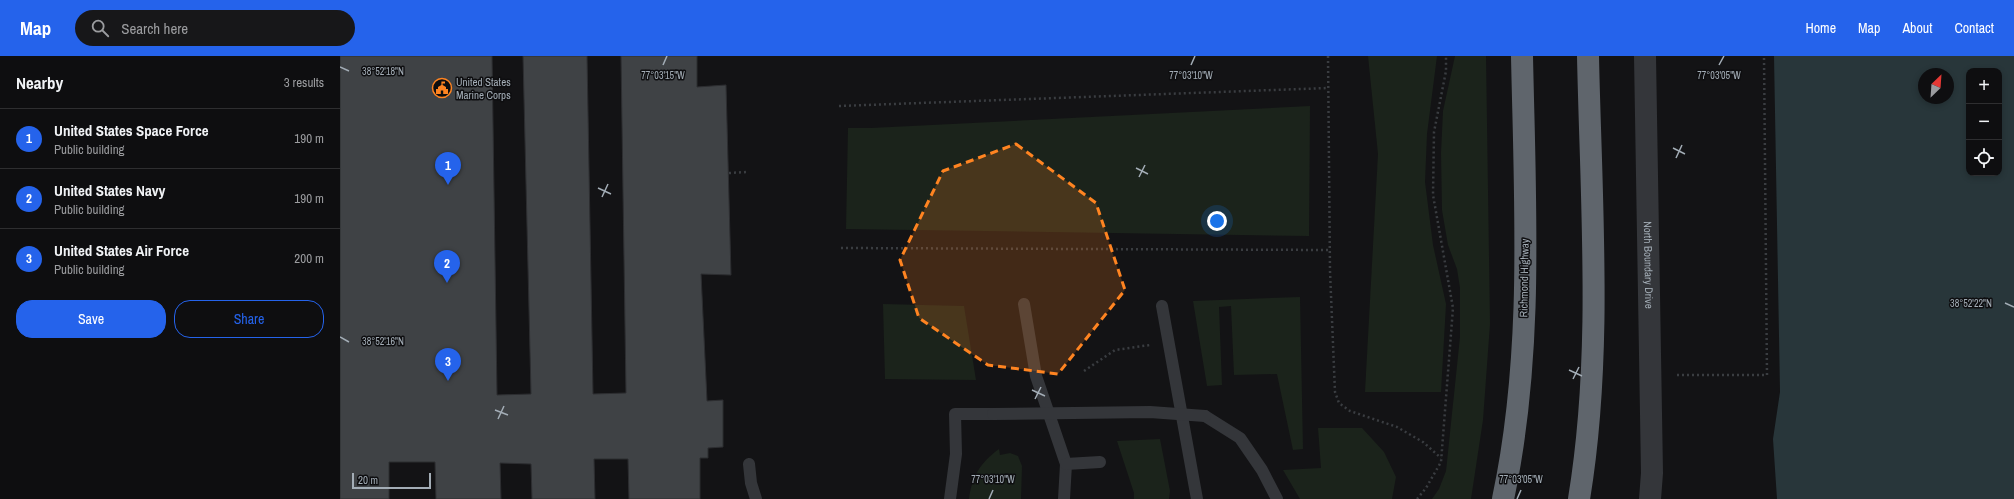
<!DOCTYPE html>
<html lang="en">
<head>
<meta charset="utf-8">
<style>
	:root { --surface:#0e0e10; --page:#171719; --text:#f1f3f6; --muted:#9b9c9f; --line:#2e2e30; --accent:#2563eb }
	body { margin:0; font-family:"Archivo Narrow",sans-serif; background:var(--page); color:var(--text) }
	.controls { position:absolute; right:12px; top:12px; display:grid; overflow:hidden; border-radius:8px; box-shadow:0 2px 6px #0003 }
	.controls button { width:36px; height:36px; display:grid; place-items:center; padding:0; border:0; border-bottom:1px solid var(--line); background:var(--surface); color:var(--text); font:20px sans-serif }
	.compass { position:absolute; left:1578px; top:12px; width:36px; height:36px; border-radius:50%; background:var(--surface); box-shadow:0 2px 6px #0003; rotate:25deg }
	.scale { position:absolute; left:12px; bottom:10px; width:79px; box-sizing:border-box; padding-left:4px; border:2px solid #a3adb6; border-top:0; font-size:11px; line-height:14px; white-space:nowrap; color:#a3adb6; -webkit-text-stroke:3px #0e0e10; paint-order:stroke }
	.you { position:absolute; left:877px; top:165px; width:14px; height:14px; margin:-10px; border:3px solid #fff; border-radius:50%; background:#1a73e8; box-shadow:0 0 0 6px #1a73e833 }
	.badge { display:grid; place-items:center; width:26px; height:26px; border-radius:50%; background:var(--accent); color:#fff; font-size:13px; font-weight:700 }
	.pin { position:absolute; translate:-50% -33px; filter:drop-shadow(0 1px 2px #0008) }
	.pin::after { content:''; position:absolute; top:21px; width:14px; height:12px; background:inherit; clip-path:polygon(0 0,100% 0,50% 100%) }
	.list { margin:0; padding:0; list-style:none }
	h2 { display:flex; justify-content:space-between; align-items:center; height:52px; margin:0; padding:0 16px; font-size:17px }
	h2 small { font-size:13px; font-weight:400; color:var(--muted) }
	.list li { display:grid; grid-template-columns:26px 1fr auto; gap:12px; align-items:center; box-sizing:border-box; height:60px; padding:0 16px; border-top:1px solid var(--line) }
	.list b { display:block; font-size:15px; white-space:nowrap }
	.list p { margin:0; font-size:13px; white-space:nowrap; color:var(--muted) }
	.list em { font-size:13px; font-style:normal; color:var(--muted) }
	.actions { display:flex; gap:8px; padding:12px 16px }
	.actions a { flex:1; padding:9px 0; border:1px solid var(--accent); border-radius:16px; text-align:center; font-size:14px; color:var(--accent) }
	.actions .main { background:var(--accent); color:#fff }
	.icon { flex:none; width:22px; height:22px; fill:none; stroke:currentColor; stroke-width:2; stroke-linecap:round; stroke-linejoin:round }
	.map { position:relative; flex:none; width:1674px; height:443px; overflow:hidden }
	header { display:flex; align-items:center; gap:24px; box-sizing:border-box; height:56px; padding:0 20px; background:var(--accent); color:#fff }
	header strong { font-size:19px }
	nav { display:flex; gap:22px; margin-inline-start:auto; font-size:14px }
	.search { width:280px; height:36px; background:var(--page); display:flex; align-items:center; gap:10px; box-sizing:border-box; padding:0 14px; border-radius:22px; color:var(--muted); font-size:15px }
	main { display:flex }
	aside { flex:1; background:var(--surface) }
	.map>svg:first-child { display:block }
	.green { fill:#1b231b }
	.water { fill:#28363a; fill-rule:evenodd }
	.building { fill:#3f4245; stroke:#2d2e31 }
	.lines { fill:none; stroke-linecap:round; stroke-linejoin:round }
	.path { stroke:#3a3d41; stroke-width:2.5; stroke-dasharray:2 3; stroke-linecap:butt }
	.service { stroke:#34363a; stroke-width:12 }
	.tertiary { stroke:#34363a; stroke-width:22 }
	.motorway { stroke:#5f656c; stroke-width:22 }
	.service-bridge { stroke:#34363a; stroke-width:12 }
	.marked { fill:#ff8421; fill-opacity:0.2; stroke:#ff8421; stroke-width:3; stroke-dasharray:8 5; stroke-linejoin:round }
	.ticks { fill:none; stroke:#a3adb6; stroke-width:1.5 }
	.labels { text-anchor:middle; stroke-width:3; stroke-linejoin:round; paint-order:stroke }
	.poi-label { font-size:11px; fill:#a3adb6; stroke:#0e0e10; text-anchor:start }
	.street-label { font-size:11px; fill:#a3adb6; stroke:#0e0e10 }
	.ticks-label { font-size:10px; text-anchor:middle; fill:#a3adb6; stroke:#0e0e10; stroke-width:3; stroke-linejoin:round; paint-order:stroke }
</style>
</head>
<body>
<header>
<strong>Map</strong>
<div class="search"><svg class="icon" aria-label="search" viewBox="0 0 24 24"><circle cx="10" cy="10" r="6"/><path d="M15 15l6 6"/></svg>Search here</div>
<nav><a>Home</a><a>Map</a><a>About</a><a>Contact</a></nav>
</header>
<main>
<aside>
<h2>Nearby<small>3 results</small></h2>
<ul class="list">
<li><span class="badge">1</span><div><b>United States Space Force</b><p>Public building</p></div><em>190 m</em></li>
<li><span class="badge">2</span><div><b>United States Navy</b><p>Public building</p></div><em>190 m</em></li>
<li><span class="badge">3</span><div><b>United States Air Force</b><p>Public building</p></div><em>200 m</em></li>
</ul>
<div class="actions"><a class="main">Save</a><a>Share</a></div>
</aside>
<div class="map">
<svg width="1674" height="443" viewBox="0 0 1674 443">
	<rect width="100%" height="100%" fill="#131315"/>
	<g class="green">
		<polygon points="1028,0 1097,0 1087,78 1085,126 1093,189 1106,248 1101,336 1025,336 1038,98"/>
		<polygon points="1115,0 1146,0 1150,268 1143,364 1131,443 1092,443 1099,433 1106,415 1120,281 1120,232 1117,213 1108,189 1102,154 1101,97 1103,55"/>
		<polygon points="970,50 969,180 506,173 508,72 531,72"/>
		<polygon points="960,241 963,393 953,394 937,318 894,319 891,250 879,251 882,329 867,330 853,245"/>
		<polygon points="543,248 624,250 636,324 545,323"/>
		<polygon points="978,372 1022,372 1044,396 1056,421 1052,443 960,443 943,414 981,412"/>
		<polygon points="820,383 830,435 829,443 794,443 794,437 777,385"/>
		<path d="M659,393L660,399L670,397L678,400L682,410L681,443H629C632,420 640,407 659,393Z"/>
	</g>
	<path class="water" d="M1434,0H1674V443H1437L1433,383L1440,336ZM1629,15H1659V117H1629ZM1584,18H1608V42H1584Z"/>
	<polygon class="building" points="0,0 152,0 157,339 191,338 183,0 247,0 253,338 286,337 281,0 357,0 357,31 386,29 391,219 361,218 367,345 383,344 383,391 368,392 368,402 360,402 360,443 289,443 288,403 254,403 255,443 192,443 191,408 160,407 161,443 96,443 95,406 49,406 49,443 0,443"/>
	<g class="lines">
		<g class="path">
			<polyline points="988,0 990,215 995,336 999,347 1010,355 1057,371 1083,386 1101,402"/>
			<polyline points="499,50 988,32"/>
			<polyline points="389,117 407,116"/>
			<polyline points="501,192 990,194"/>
			<polyline points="744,315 775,294 810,289"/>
			<polyline points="1337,319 1427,319 1424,0"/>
			<polyline points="1077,443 1086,432 1101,406 1113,252 1093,139 1094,76 1106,15 1106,0"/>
		</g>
		<g class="service">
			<polyline points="684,248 696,320 726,408 724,443"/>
			<polyline points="822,250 857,443"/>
			<polyline points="865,360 900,382 922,414 937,443"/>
			<polyline points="409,408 411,427 416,443"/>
			<polyline points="726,408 760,406"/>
			<polyline points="610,443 616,398 615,358 653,358"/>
		</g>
		<path class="tertiary" id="s1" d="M1305,0L1312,417L1310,443"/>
		<g class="motorway">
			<path d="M1163,443C1194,298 1185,147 1182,0"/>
			<path d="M1239,443C1263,298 1251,146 1248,0"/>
		</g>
		<polyline class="service-bridge" points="653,358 810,356 865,360"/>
	</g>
	<path class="marked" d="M676,88L756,147L785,234L718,318L648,309L579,262L560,204L603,115Z"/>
	<path class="ticks" d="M323,9L327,0M851,9L855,0M1379,9L1384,0M0,11L9,15M1333,92L1345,98M1336,102L1342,89M796,112L808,118M799,121L805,109M258,132L271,138M262,141L268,128M1665,247L1674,251M0,281L9,286M1229,314L1242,320M1233,323L1239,311M692,334L705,340M695,343L701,331M155,354L168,359M158,363L164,350M649,443L653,434M1177,443L1181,434"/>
	<defs>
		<symbol id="civic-ring" viewBox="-11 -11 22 22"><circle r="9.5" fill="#0e0e10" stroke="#ff8421" stroke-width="1.5"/><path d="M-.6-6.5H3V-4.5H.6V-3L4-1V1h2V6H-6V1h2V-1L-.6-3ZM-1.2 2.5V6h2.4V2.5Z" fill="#ff8421"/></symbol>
	</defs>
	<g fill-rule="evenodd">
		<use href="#civic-ring" x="91" y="21" width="22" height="22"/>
	</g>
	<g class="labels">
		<g class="poi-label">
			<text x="116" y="30">United States<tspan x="116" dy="13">Marine Corps</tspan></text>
		</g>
		<g class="street-label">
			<text dy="4" stroke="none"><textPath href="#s1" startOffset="209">North Boundary Drive</textPath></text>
			<text transform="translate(1184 222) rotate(-89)" y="4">Richmond Highway</text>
		</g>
	</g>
	<g class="ticks-label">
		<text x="43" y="19">38°52'18"N</text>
		<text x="323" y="23">77°03'15"W</text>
		<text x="851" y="23">77°03'10"W</text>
		<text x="1379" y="23">77°03'05"W</text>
		<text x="1631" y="251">38°52'22"N</text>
		<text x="43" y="289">38°52'16"N</text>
		<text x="653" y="427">77°03'10"W</text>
		<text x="1181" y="427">77°03'05"W</text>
	</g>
</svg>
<div class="controls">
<button>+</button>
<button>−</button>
<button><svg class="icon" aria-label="locate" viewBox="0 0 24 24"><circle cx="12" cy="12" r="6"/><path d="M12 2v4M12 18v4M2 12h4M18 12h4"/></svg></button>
</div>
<svg class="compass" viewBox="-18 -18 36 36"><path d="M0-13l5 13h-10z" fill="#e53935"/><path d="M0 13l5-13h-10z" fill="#9b9c9f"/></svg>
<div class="scale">20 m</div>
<div class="you"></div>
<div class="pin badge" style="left:108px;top:129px">1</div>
<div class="pin badge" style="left:107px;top:227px">2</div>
<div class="pin badge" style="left:108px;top:325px">3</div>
</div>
</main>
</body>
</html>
